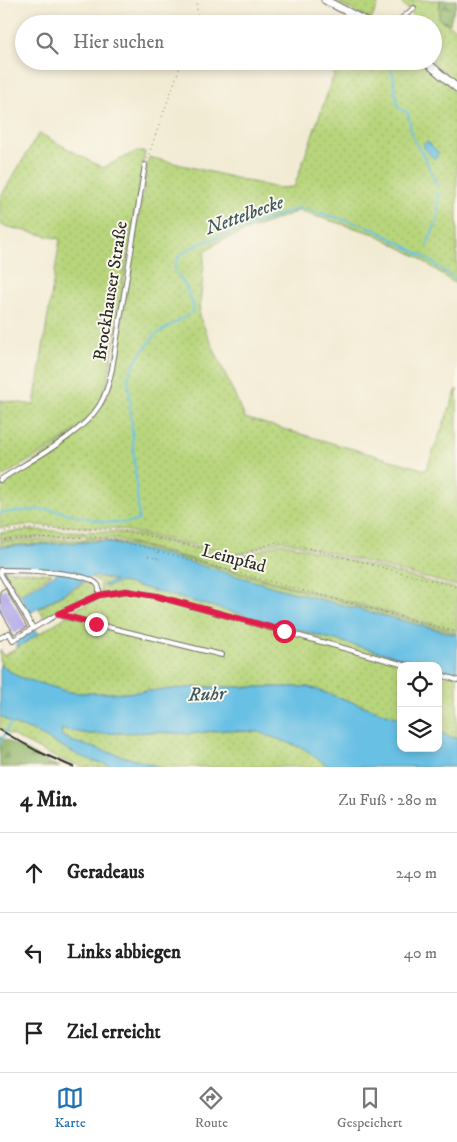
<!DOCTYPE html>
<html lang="de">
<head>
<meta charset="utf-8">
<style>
	:root { --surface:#fff; --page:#f6f6f6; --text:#222; --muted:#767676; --line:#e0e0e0; --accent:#1f6fb2 }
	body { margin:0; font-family:"IM FELL DW Pica",serif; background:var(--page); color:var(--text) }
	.controls { position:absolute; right:15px; bottom:15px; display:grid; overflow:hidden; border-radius:10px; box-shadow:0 2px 8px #0003 }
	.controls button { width:45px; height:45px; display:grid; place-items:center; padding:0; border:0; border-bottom:1px solid var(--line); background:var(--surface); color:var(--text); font:25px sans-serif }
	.stop { position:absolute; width:15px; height:15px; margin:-11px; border:4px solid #e11d48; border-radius:50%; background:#fff }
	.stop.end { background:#e11d48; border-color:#fff; box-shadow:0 1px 5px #0008 }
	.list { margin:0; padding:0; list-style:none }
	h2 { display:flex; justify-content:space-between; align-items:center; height:65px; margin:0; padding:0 20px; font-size:21px }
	h2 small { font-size:16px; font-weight:400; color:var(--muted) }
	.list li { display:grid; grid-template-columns:32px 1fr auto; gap:15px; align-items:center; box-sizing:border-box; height:80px; padding:0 20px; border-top:1px solid var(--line) }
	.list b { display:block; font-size:19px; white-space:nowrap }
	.list em { font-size:16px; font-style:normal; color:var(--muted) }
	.icon { flex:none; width:28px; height:28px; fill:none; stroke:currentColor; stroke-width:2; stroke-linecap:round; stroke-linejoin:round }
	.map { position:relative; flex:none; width:457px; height:767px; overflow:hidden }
	.search { position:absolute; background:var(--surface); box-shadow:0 2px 8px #0003; left:15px; right:15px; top:15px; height:55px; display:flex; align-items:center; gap:12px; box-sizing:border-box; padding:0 18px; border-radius:28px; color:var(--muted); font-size:19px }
	.sheet { height:305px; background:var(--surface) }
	nav { display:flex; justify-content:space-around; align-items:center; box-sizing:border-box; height:70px; border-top:1px solid var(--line); background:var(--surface); font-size:14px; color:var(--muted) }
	nav a { display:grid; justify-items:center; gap:2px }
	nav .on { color:var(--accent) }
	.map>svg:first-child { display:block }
	.grass { fill:url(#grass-dots); stroke:#728053 }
	.forest { fill:url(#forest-firs); stroke:#5e704b }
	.water { fill:#67c0e4; stroke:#497688 }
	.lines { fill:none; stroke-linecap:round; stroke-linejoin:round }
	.stream { stroke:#67c0e4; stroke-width:2 }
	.building { fill:#a79ce7 }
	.lane-casing { stroke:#716e66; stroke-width:6 }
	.street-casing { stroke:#716e66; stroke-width:9 }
	.path { stroke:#716e66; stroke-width:1; stroke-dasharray:1 4; stroke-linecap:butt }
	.lane { stroke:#fff; stroke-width:4 }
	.street { stroke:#fff; stroke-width:7 }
	.rail { stroke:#2b2b2b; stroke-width:2 }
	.route { stroke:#e11d48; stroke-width:6 }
	.labels { text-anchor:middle; stroke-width:4; stroke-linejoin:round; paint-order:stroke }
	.street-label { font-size:18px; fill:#2b2b2b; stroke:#fbf7ec }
	.water-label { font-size:19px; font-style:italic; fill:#3d5862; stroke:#fbf7ec }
</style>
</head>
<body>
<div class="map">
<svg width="457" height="767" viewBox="0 0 457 767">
	<defs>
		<pattern id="grass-dots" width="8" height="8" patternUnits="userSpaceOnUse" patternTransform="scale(1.25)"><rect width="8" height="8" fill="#b8d57b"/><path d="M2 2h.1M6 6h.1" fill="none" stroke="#9eb76a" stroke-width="1.8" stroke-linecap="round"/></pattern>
		<pattern id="forest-firs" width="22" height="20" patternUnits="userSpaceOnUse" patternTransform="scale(1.25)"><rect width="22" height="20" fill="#92b66b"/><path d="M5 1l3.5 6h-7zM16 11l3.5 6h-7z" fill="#779458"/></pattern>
	</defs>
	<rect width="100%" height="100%" fill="#fbf7ec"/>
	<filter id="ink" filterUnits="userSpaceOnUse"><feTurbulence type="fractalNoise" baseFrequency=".02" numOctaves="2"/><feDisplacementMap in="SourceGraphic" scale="10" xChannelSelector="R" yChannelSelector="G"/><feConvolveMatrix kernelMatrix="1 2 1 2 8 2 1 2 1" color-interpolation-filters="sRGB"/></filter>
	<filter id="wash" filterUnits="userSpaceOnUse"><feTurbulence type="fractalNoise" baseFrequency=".0096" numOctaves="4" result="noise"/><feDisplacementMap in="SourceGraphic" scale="20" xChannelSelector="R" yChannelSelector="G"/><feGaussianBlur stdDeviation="1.12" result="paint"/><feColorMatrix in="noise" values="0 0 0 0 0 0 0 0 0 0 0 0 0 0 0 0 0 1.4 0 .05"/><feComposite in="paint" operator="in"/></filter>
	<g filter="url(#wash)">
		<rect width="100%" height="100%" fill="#f2ebd4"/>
		<g class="grass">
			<polygon points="333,0 380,0 371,20"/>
			<polygon points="399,0 440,0 439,19 457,30 457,83 431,61 433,61 433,45 439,38 433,33 433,24 422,24"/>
			<polygon points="339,61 421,61 457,91 457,285 418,257 375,234 298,211 220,241 205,251 199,316 245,418 426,470 457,389 457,586 281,540 241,554 235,554 114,528 27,525 0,528 0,486 80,428 96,414 105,399 114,377 116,354 149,157 277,188 294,187"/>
			<path d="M39,133L103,168L137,151L145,152L110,366C108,379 106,392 99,403C81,434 30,459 0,478V400L34,405L60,239L0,225V198Z"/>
			<polygon points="27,530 114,532 142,536 235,557 242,557 280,543 299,547 457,589 457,631 117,539 88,537 84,534 81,536 0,539 0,533"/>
			<polygon points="94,539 137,545 457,633 457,635 281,589 162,555 102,541 0,546 0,541"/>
			<polygon points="3,570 52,574 19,594"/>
			<polygon points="99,575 431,666 401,666 401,719 309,687 199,687 124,693 82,693 69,692 19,677 0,665 0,649 4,656 64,618 68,612 101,598 100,583 91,577"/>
			<polygon points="88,581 96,586 96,595 44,617 38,609"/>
			<polygon points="438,668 457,673 457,739 438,732"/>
			<polygon points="0,716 11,723 33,731 78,755 116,767 83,767 56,758 0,729"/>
			<polygon points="64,728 89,734 154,732 190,734 223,730 258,732 303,748 329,767 160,767 74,742 62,736 61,732"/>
		</g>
		<g class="forest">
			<path d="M440,0H457C457,8 451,13 450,24L439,19Z"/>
			<polygon points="0,737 52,764 60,767 0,767"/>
		</g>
		<g class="water">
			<polygon points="427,141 439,153 434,159 423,146"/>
			<polygon points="102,541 162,554 281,589 457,635 457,673 438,668 438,666 431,666 122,582 104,587 103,585 115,580 93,576 30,613 20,595 56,574 60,569 0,565 0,547"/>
			<polygon points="36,630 39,634 18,647 15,643"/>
			<polygon points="0,665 19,677 69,692 81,693 124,693 199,687 309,687 401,719 401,748 438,748 438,732 457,739 457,767 329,767 303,748 258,732 223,730 190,734 154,732 89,734 61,729 62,736 74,742 160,767 116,767 93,761 78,755 33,731 11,723 0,716"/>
		</g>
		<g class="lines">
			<g class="stream">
				<polyline points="388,61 393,74 398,107 408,113 412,136 426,160 437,186"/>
				<polyline points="427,245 438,218 438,192"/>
				<polyline points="192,313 194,307 184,283 174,269 179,256 196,245 299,208 305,209 370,227 423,256 457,280"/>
				<polyline points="130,401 128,376 139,356 155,335 188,315"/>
				<path d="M0,513C19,512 43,507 63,512C85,518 116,528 139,520L130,404"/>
				<polyline points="0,743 11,723"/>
			</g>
		</g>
		<g id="blocks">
			<polygon class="building" points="5,588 27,627 14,634 0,610 0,591"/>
		</g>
	</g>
	<g filter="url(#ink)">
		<use href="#blocks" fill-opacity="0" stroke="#716e66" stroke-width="1"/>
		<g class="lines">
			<defs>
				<g id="lane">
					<polyline points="395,24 414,8"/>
					<path d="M0,480C30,460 80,436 99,406C106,395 109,382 112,369L145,165"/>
					<path d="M0,570C18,570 86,571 97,584C100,587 99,591 99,595L58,614L13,640L9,633L0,638"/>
					<polyline points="0,573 33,628"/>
					<polyline points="99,595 126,591 156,596 408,666"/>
					<polyline points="59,615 222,655"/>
					<polyline points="438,674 457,680"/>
				</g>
				<g id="street">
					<polyline points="325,0 371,24"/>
					<polyline points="425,61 457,88"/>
				</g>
			</defs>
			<use href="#lane" class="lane-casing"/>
			<use href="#street" class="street-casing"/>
			<g class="path">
				<polyline points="414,18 420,24"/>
				<polyline points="195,24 198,17 196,0"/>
				<polyline points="416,24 417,22"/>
				<polyline points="433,36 435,38 433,40"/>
				<polyline points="147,159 182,61"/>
				<path d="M0,532L26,529H114L235,555C253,555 267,540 285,542L457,587"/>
				<polyline points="0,540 95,537 117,540 457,632"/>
				<polyline points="148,556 159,559"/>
				<polyline points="156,558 159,550"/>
			</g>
			<use href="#lane" class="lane"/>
			<use href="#street" class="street"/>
			<polyline class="rail" points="0,730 37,751 73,767"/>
		</g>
	</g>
	<g class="lines" filter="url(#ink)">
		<polyline class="route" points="96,624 58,614 99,595 126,591 156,596 284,631"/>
	</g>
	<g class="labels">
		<g class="street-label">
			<text transform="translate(110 291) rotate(-81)" y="6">Brockhauser Straße</text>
			<text transform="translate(234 558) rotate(15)" y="6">Leinpfad</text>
		</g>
		<g class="water-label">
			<text transform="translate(244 214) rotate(-20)" y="7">Nettelbecke</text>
			<text transform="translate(207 693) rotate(-2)" y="7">Ruhr</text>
		</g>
	</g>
</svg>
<div class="controls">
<button><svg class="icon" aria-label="locate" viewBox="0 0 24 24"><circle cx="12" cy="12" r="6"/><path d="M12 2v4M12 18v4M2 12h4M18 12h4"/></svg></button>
<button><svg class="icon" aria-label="layers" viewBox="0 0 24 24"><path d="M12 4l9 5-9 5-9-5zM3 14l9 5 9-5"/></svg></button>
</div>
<div class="stop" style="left:284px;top:631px"></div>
<div class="stop end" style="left:96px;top:624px"></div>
<div class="search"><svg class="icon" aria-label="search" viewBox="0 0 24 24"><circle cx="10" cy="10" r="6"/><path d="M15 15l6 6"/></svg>Hier suchen</div>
</div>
<section class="sheet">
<h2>4 Min.<small>Zu Fuß · 280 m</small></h2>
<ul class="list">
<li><svg class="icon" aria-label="ahead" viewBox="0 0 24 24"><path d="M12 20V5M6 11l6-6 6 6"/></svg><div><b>Geradeaus</b></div><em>240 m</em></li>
<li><svg class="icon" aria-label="left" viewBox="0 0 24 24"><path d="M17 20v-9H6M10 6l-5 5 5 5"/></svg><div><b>Links abbiegen</b></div><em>40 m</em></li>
<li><svg class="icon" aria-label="arrive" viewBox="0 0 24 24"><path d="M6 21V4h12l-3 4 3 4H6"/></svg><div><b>Ziel erreicht</b></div></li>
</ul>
</section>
<nav>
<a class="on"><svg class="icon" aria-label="map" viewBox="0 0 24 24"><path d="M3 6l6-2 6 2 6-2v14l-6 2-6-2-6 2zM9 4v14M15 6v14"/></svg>Karte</a>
<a><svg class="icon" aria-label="directions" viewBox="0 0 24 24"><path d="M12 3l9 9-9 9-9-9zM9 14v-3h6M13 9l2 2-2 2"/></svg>Route</a>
<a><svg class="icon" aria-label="saved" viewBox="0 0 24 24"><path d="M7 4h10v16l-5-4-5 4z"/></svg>Gespeichert</a>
</nav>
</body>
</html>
